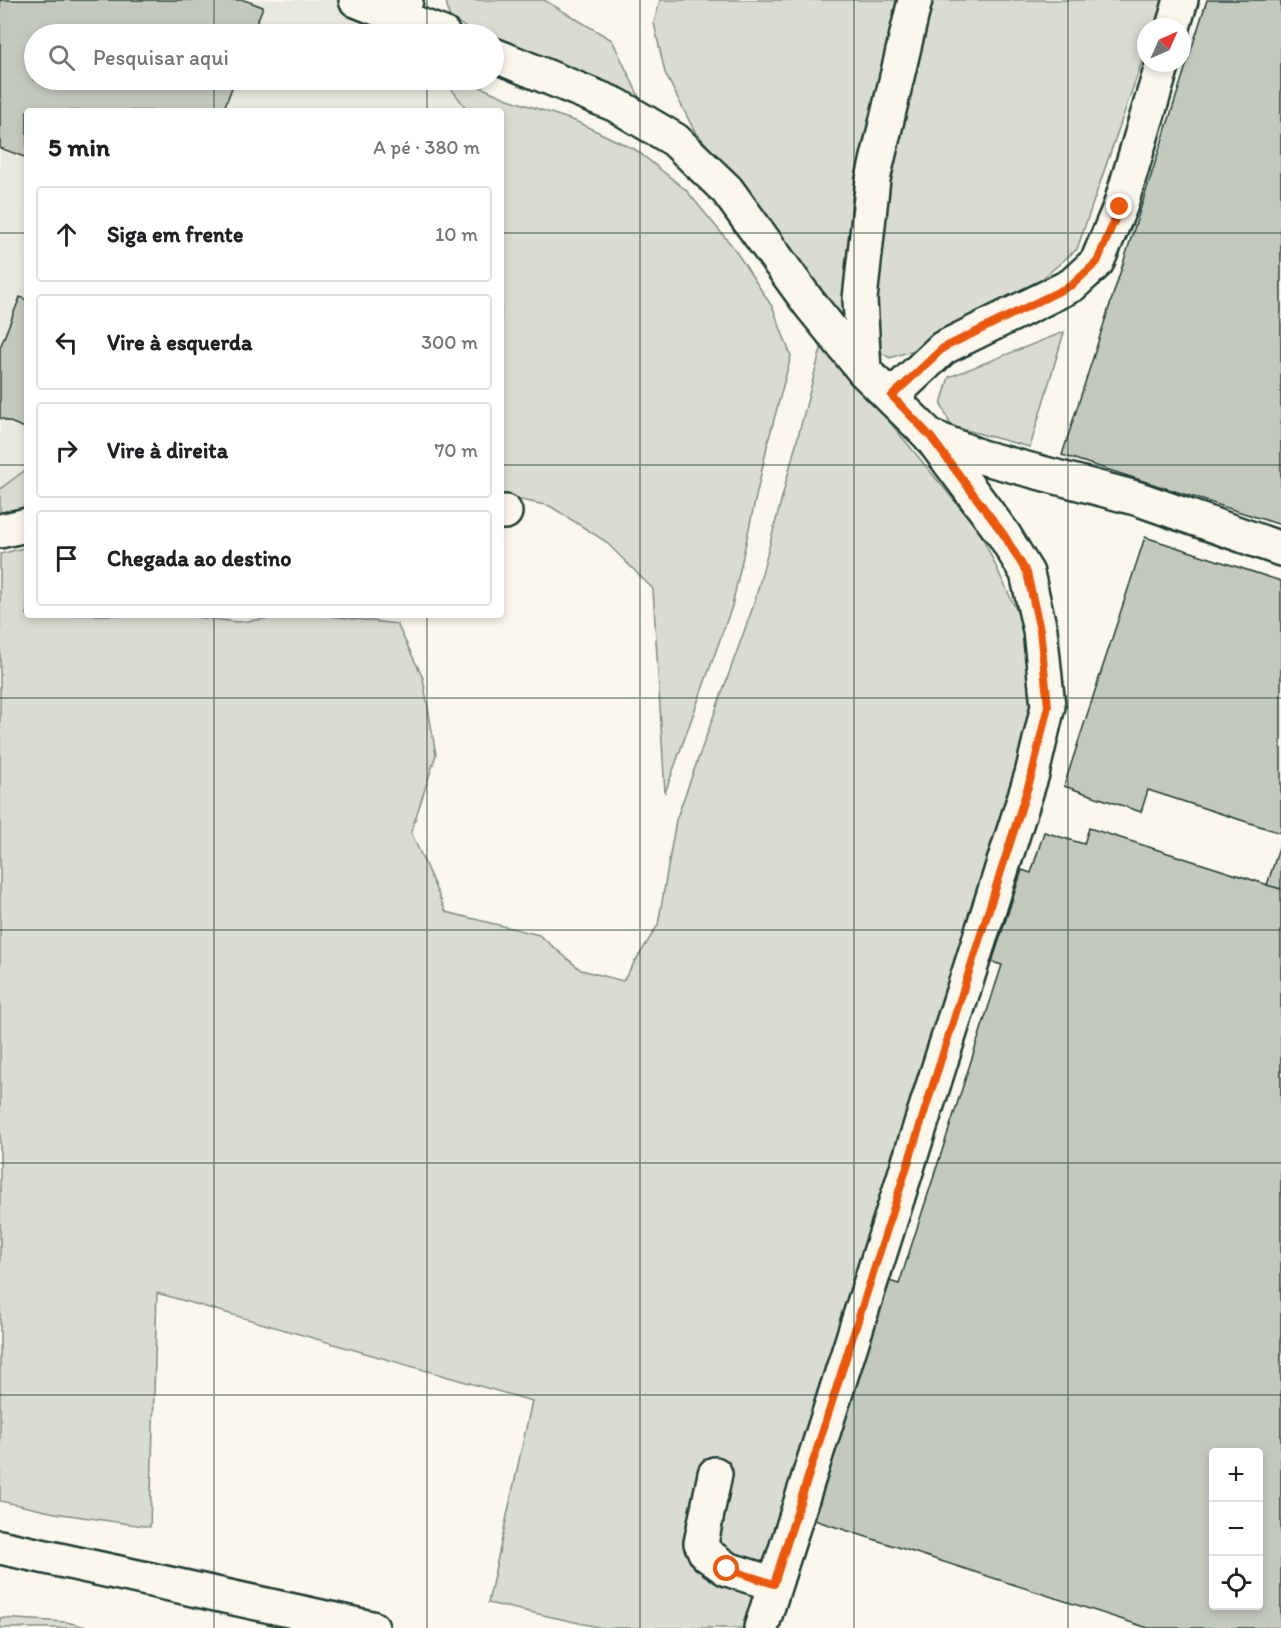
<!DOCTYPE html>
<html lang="pt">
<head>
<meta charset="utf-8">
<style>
	:root { --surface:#fff; --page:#f2f2f2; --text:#202124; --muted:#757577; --line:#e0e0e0 }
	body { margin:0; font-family:Itim,sans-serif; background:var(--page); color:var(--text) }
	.controls { position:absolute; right:18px; bottom:18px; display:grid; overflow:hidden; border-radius:6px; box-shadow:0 3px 9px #0003 }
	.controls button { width:54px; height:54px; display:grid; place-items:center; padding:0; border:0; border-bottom:2px solid var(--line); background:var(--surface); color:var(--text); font:30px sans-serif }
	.compass { position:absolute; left:1137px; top:18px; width:54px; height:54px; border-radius:50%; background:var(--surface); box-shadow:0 3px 9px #0003; rotate:45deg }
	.stop { position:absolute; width:18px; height:18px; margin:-14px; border:4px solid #ea580c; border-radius:50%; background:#fff }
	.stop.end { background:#ea580c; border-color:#fff; box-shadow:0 2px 6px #0008 }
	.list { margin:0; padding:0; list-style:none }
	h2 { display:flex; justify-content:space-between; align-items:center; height:78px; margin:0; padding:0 24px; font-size:26px }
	h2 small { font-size:20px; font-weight:400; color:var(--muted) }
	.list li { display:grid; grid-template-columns:39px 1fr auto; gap:18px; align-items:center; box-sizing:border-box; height:96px; margin:0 12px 12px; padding:0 12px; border:2px solid var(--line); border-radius:6px }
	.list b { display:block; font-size:22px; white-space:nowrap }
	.list em { font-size:20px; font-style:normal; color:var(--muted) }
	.icon { flex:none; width:33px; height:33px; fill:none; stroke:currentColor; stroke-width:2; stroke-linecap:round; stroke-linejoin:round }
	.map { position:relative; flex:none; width:1281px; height:1628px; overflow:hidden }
	.search { position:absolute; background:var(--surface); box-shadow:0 3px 9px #0003; left:24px; top:24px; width:480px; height:66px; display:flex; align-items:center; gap:15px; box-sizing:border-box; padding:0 21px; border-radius:33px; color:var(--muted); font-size:22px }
	.panel { position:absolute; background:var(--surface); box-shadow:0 3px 9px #0003; left:24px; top:108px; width:480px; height:510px; border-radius:6px }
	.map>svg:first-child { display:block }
	.built { fill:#eae9de }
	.green { fill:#dbdcd1; stroke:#7d8c82; stroke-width:1.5 }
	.building { fill:#c4c9be; stroke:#1f3d34; stroke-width:1.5; fill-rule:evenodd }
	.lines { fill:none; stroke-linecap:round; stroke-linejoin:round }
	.minor-casing { stroke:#1f3d34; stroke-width:38 }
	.major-casing { stroke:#1f3d34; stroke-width:38 }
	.minor { stroke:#fbf7ec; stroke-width:33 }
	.major { stroke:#fbf7ec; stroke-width:33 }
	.route { stroke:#ea580c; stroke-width:8 }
	.grid { fill:none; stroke:#1f3d34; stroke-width:1.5; stroke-opacity:0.55 }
</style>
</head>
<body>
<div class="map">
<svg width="1281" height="1628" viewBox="0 0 1281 1628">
	<rect width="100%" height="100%" fill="#fbf7ec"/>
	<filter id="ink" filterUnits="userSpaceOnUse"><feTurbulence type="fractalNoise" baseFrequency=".0167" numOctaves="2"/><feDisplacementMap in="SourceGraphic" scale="12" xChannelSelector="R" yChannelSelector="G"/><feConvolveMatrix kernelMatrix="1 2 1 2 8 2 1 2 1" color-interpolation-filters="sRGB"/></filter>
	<g filter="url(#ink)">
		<polygon class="built" points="0,0 426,0 431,34 34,34 34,80 445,80 468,111 27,111 27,469 0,489"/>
		<g class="green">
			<polygon points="446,0 544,0 612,40 643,105 494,44 494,34 475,34 449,16"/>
			<polygon points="660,0 1164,0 1154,27 1146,27 1146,50 1077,249 1036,284 935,343 890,358 848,333 811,287 757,203 694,130 665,73 654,23"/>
			<polygon points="445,80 464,80 508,99 575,121 636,150 686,190 733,247 773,308 791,356 768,442 732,606 665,793 653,589 605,541 550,506 501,496 501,111 468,111"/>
			<polygon points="1064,332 1030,447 951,426 941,404 949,377"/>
			<polygon points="823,341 980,532 1025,629 1040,710 745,1628 602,1628 488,1603 532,1401 157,1293 150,1527 55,1513 0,1501 0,554 27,547 27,615 179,615 238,622 299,615 322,615 397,624 423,678 436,755 411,832 446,912 539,935 581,970 623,981 658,925 676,820 754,604"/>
			<polygon points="27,469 27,510 0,517 0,489"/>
			<polygon points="0,1618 66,1622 90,1628 0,1628"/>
		</g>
		<g class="building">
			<polygon points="0,0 244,0 263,7 252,34 34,34 34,80 235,80 223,111 27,111 27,158 0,148"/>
			<polygon points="1207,0 1281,0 1281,525 1062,455"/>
			<polygon points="20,297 27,300 27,429 0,418 0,348"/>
			<polygon points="1145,537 1281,581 1281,833 1148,790 1141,812 1064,786"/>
			<path d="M1089,828L1281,889V1628H1148L811,1519L889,1281L899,1284L1002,965L992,962L1022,870L1031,873L1044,832L1084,844ZM1214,1452H1258V1606H1214Z"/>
			<polygon points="1281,842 1281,889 1267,885"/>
		</g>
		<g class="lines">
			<defs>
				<g id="minor">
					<polyline points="356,0 401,18 406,0"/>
					<polyline points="401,18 443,34"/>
					<polyline points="1173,27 1181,0"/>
					<polyline points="494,55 616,105 675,140 727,190 809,303 864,371 930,436 981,457 1139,499 1281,549"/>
					<polyline points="864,371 860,299 873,179 915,0"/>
					<polyline points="892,396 943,348 1072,285 1097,262 1120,207 1163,63"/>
					<polyline points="501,512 505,512"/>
					<polyline points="0,531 27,525"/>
					<polyline points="715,1474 701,1543 706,1554 727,1569 774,1584"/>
					<polyline points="761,1628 1032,774 1048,706 1040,630 1027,573 1004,535 930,436"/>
				</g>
				<polyline id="major" points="0,1547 372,1628"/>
			</defs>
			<use href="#minor" class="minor-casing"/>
			<use href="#major" class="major-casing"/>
			<use href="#minor" class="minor"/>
			<use href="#major" class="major"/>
		</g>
	</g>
	<g class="lines" filter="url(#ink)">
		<polyline class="route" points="727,1569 774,1584 1032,774 1048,706 1040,630 1027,573 1004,535 930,436 892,396 943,348 1072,285 1097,262 1120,207"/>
	</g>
	<path class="grid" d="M214,0V34M427,0V34M640,0V1628M854,0V1628M1068,0V1628M214,80V111M427,80V111M0,233H27M501,233H1281M0,465H27M501,465H1281M214,615V1628M427,615V1628M0,698H1281M0,930H1281M0,1163H1281M0,1395H1281"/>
</svg>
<div class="controls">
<button>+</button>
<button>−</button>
<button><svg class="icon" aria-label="locate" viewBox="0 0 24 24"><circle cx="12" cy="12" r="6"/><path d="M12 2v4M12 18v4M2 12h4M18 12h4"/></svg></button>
</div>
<svg class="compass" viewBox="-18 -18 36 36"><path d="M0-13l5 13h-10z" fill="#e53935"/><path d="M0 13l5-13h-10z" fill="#757577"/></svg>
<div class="stop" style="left:727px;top:1569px"></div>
<div class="stop end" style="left:1120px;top:207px"></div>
<div class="search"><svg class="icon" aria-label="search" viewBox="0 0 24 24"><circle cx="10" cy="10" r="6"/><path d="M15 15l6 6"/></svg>Pesquisar aqui</div>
<section class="panel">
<h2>5 min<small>A pé · 380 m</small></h2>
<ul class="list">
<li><svg class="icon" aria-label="ahead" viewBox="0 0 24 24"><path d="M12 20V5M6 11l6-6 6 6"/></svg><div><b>Siga em frente</b></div><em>10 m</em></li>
<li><svg class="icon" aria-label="left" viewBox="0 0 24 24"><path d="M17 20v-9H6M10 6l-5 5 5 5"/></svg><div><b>Vire à esquerda</b></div><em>300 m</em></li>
<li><svg class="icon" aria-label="right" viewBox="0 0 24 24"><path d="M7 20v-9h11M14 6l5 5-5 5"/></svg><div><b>Vire à direita</b></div><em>70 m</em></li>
<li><svg class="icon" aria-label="arrive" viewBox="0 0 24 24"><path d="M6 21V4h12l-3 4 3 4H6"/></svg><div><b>Chegada ao destino</b></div></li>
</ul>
</section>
</div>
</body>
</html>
